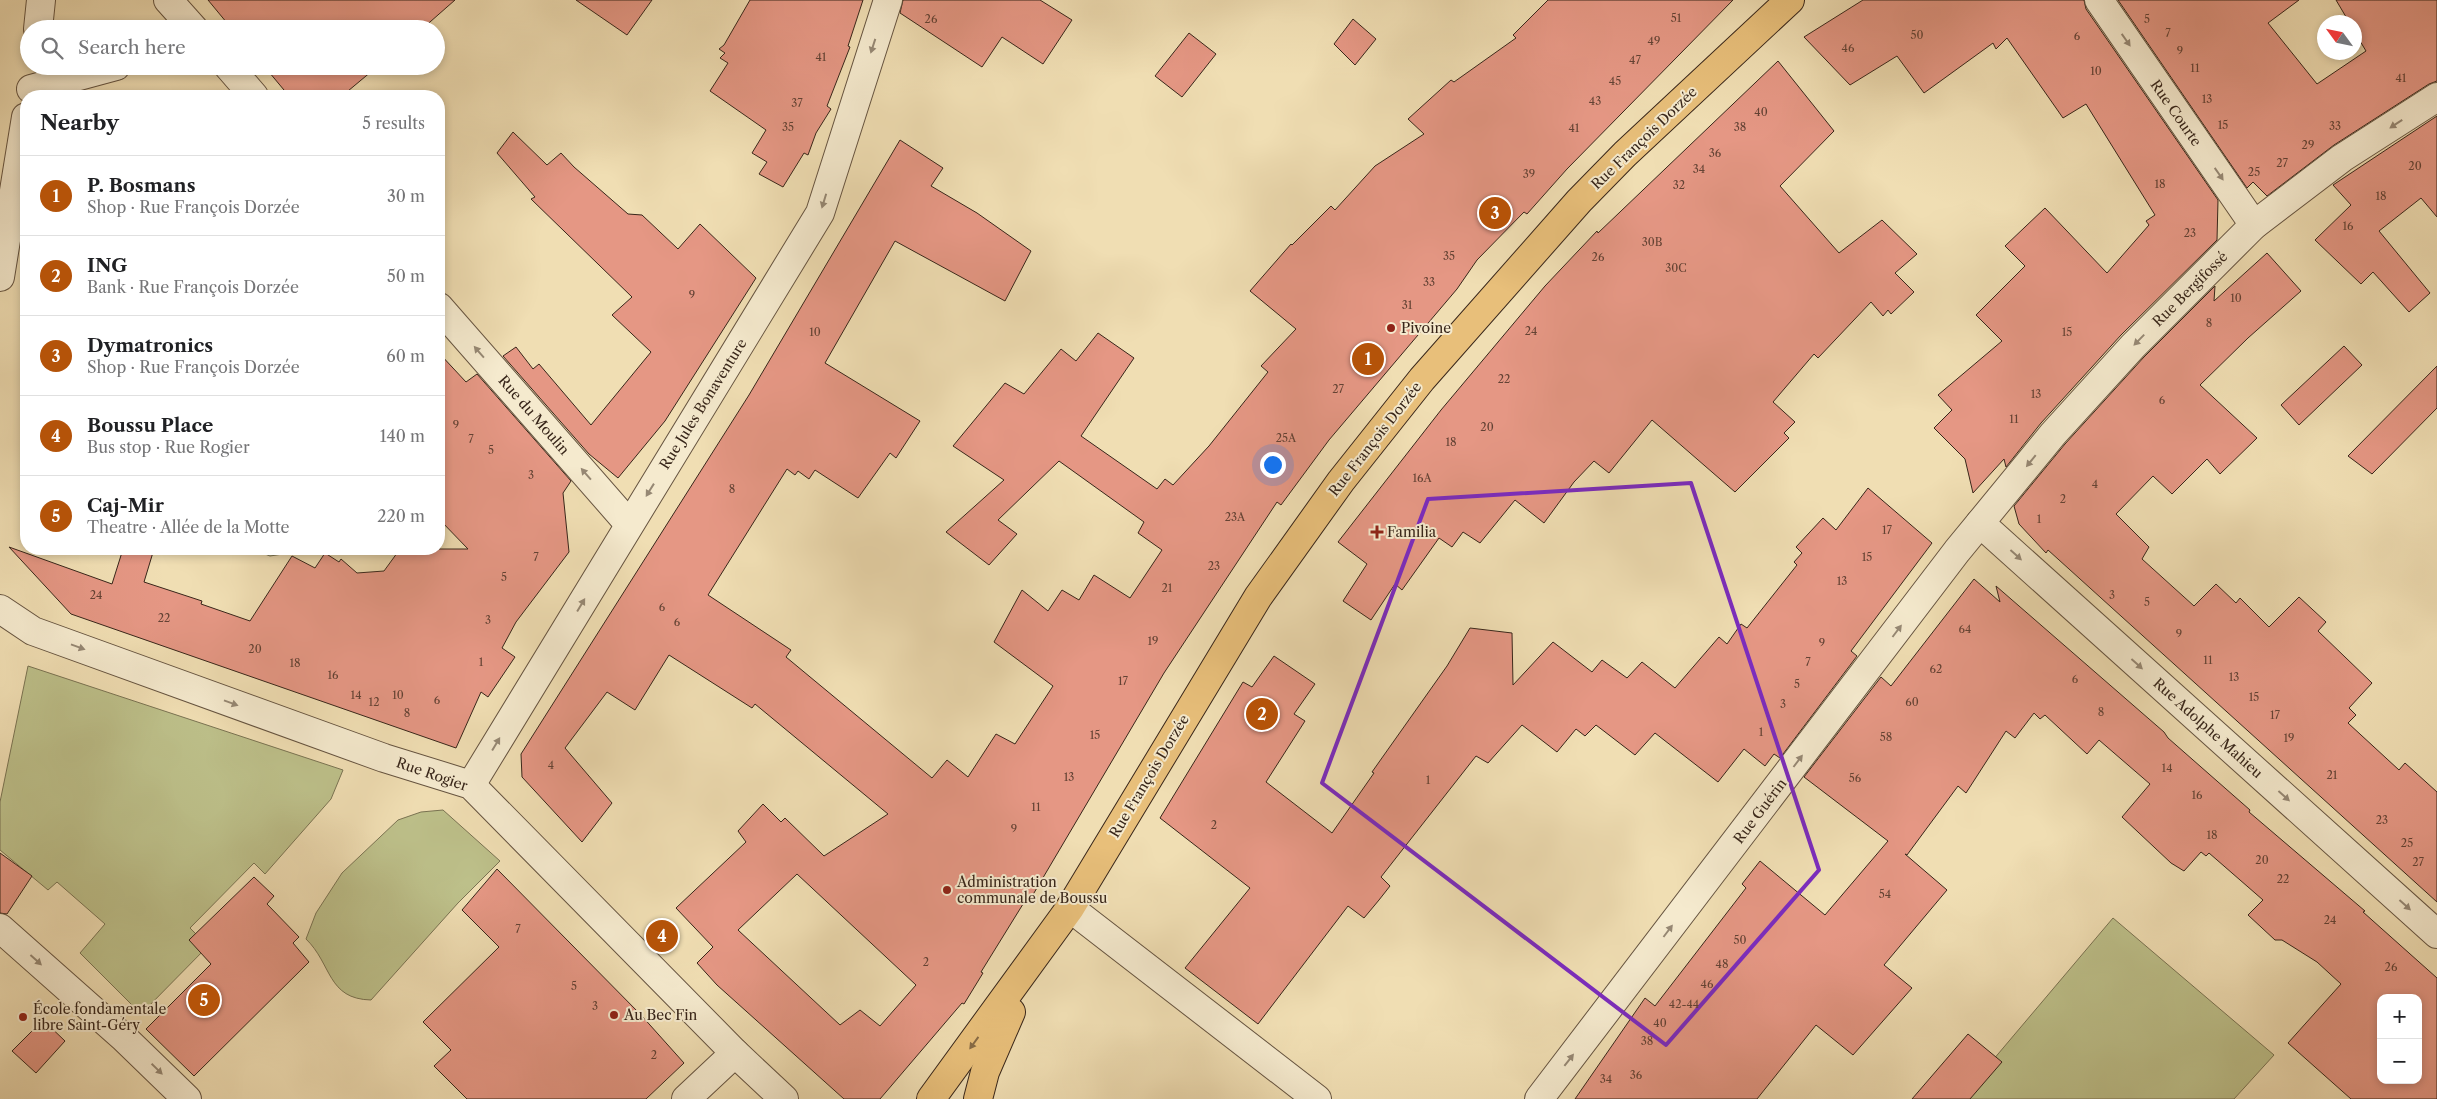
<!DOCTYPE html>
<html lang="en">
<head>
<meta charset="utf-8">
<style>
	:root { --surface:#fff; --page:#f2f2f2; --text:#202124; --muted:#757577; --line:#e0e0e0; --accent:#b45309 }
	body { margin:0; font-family:"Libre Caslon Text",serif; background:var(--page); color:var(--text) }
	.controls { position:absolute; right:15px; bottom:15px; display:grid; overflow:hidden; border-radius:10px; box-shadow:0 2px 8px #0003 }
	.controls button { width:45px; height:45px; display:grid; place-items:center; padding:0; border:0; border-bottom:1px solid var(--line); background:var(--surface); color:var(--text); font:25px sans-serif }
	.compass { position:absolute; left:2317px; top:15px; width:45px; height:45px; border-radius:50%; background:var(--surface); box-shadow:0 2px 8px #0003; rotate:303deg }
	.you { position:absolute; left:1272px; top:464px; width:18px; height:18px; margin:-12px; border:4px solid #fff; border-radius:50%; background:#1a73e8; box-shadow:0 0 0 8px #1a73e833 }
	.badge { display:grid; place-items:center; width:32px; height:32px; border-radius:50%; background:var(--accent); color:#fff; font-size:16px; font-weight:700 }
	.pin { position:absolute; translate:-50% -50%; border:2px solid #fff; box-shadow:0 1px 5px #0006 }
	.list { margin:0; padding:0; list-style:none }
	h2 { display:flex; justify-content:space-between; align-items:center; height:65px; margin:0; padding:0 20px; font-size:21px }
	h2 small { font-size:16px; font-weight:400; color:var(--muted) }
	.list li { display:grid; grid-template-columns:32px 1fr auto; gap:15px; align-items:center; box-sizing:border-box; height:80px; padding:0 20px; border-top:1px solid var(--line) }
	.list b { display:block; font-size:19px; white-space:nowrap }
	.list p { margin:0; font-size:16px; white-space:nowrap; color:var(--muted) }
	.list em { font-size:16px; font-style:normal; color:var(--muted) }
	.icon { flex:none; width:28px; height:28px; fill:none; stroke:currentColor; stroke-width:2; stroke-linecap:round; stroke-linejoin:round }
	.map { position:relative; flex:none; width:2437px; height:1099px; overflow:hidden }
	.search { position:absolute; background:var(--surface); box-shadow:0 2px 8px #0003; left:20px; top:20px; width:425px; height:55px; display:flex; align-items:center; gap:12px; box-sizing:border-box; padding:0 18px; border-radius:28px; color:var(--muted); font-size:19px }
	.panel { position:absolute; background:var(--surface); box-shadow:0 2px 8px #0003; left:20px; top:90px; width:425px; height:465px; border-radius:20px }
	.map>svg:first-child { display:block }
	.green { fill:#bdc08a; stroke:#7a7352 }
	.building { fill:#e59784; stroke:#38261a; fill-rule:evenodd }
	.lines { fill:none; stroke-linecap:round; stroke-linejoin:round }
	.minor-casing { stroke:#665440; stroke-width:30 }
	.major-casing { stroke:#38261a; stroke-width:30 }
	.minor { stroke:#f5eace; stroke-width:28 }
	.major { stroke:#e8bf7a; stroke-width:28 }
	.oneway { fill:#968874 }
	.oneway2 { fill:#876b45 }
	.marked { fill:none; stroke:#7b2cbf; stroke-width:4; stroke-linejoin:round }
	.poi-dot { fill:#8f2418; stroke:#f5eace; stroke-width:2 }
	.labels { text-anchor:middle; stroke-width:4; stroke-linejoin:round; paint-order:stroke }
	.number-label { font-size:11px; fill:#634234 }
	.street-label { font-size:14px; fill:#38261a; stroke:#f5eace }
	.poi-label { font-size:14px; fill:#38261a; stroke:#f5eace; text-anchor:start }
</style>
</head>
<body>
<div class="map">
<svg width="2437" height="1099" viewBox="0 0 2437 1099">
	<rect width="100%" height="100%" fill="#f0deb3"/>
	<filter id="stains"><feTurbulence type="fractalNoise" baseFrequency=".004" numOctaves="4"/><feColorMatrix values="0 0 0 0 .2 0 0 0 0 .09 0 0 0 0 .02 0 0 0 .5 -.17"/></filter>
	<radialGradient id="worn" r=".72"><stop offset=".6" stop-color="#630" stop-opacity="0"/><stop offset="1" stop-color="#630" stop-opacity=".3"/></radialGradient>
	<g class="green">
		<polygon points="252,549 286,549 283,554 270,556"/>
		<polygon points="28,666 343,770 331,799 265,874 254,863 190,928 208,946 141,1014 80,953 105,924 57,882 48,890 0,850 0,802"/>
		<path d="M443,810L500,861L458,903L371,1000C327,999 332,964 306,939L316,913L342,873L398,820L421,812Z"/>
		<polygon points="2113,918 2274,1055 2234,1099 1960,1099"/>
	</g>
	<g class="building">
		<polygon points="208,0 455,0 422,29 232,29"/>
		<polygon points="576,0 652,0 627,35"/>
		<polygon points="750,0 863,0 848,46 850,47 827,106 831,109 816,133 808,155 804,153 783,187 759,174 767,162 752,153 766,130 710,91 728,63 720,58 725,53 719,49 724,45"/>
		<polygon points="903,0 1040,0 1072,20 1043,64 1002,37 982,67 900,13"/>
		<path d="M1548,0H1733L1567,169L1527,214L1524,212L1477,260L1457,289L1329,440L1281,505L1277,502L1164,673L1031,898L1028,896L981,972L983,973L964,1004L962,1003L880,1099H844L717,985L697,963L713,947L676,908L746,842L738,831L763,804L781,822L785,818L824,856L888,814L755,704L752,708L669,655L635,710L607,692L565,748L612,803L582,842L522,777L521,754L749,395L900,140L943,168L931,186L977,213L1031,251L1005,301L895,241L825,363L920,421L896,458L890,453L858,498L815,470L809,479L798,471L795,475L787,469L708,595L791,650L786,657L932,778L947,760L968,777L996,734L1015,744L1053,686L994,642L1022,590L1048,611L1062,590L1079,600L1094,575L1130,598L1162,550L1138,533L1144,522L1059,461L998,520L1017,534L989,565L946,532L1004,480L953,446L1005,383L1024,394L1061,349L1076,361L1098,333L1134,358L1081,436L1157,489L1165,479L1173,485L1209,446L1268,372L1261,366L1296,329L1250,291L1291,244L1292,245L1331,206L1335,210L1375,166L1424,134L1408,119L1451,80L1454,82L1516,38L1513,35ZM797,874L916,985L880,1026L860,1010L840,1025L738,930Z"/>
		<polygon points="1863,0 2084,0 2086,9 2218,200 2217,240 2121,335 2041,423 2006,467 2004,459 1973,493 1965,459 1934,428 1952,410 1938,395 2002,341 1976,315 2025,266 2005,246 2045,208 2107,273 2149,225 2146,221 2155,215 2086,104 2063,118 2007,38 1996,49 1993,43 1924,93 1897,56 1850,85 1804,37"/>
		<polygon points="2118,0 2299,0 2268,23 2317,84 2366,51 2354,31 2354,22 2349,22 2336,0 2437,0 2437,81 2429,84 2334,145 2267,196 2253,182 2247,188"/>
		<polygon points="1353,19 1376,39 1355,65 1334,44"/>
		<polygon points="1189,33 1216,54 1182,97 1155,76"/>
		<polygon points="1778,61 1834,131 1780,186 1839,253 1882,220 1917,254 1895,273 1914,292 1891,314 1888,310 1883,316 1871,302 1818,358 1814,354 1773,402 1795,422 1784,433 1789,438 1735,492 1652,420 1609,473 1594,461 1574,482 1544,523 1515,500 1480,543 1463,532 1452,547 1439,538 1402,590 1395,584 1371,620 1343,601 1367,564 1338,542 1441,410 1545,286 1597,231 1598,233"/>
		<polygon points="264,66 378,66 342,96 289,96"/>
		<polygon points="2437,116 2437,217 2421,198 2379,231 2430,293 2409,312 2373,272 2361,284 2315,240 2351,205 2333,185"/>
		<polygon points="513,132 547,165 561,153 574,167 628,214 642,215 678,249 700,224 756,278 665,421 618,478 589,454 503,356 516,347 533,369 539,364 591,425 651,352 612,315 632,297 531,199 535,197 497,153"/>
		<polygon points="2267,253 2301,291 2248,338 2200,385 2257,438 2220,474 2207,459 2172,494 2153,476 2116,514 2149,547 2142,559 2194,606 2216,584 2236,603 2240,598 2269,627 2299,597 2326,622 2318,631 2372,683 2349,708 2356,715 2348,723 2399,770 2405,763 2437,792 2437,902 2048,550 2046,553 2019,524 2014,506 2065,444 2144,357 2215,286 2214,301"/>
		<polygon points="2344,346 2362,365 2299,425 2281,405"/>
		<polygon points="439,353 466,382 477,374 571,481 563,493 569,552 516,622 502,648 515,657 488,697 481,692 456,748 71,614 9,547 112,584 123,549 154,549 144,582 202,601 201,604 250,621 292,556 315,568 325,553 339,562 341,559 357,573 384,571 400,549 468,549 439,519"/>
		<polygon points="2437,366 2437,408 2372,474 2348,456"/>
		<polygon points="1868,488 1932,543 1851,651 1857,656 1780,758 1774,754 1765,766 1744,749 1718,782 1655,733 1635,755 1596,725 1585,736 1576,729 1557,752 1522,725 1488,763 1476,756 1381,877 1390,886 1379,900 1364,918 1348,906 1258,1024 1185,968 1250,888 1160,818 1243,682 1252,687 1274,656 1315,684 1294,714 1305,721 1266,782 1332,833 1374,773 1372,772 1447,666 1470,628 1512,633 1513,685 1553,642 1592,672 1602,660 1627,678 1642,662 1675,688 1719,637 1727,644 1741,624 1747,628 1797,565 1794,562 1802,553 1796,547 1823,518 1836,530"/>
		<path d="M1974,579L2000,602L1996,586L2164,732L2168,738L2250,810L2249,812L2365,911L2363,912L2437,978V1099H2351L2288,1043L2341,984L2317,962L2282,940H2275L2248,915L2263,900L2209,853L2206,856L2201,852L2184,871L2171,863L2122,817L2150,784L2099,740L2087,754L2045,715L2040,719L2034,713L2015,738L2006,731L1966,793L1958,786L1907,855L1905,854L1947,890L1884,965L1912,988L1853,1055L1816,1025L1757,1099H1575L1645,998L1655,1006L1746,888L1742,884L1760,861L1825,915L1888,841L1804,777L1881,677L1891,686ZM2381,998H2418V1080H2381Z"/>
		<polygon points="0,853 32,876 7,914 0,913"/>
		<polygon points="497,869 641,1015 684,1063 646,1099 467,1099 434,1066 451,1050 423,1022 499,947 462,910"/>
		<polygon points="254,877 274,896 267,904 299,937 293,943 309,962 194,1076 146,1029 211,964 189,940"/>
		<polygon points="43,1020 65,1041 36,1073 12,1051"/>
		<polygon points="1968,1034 2002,1062 1970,1099 1912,1099"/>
	</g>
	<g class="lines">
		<defs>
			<g id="minor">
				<polyline points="168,0 194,29"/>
				<polyline points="2099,0 2254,225"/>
				<polyline points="38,29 41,0"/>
				<polyline points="228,66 254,96"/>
				<polyline points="31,89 116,66"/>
				<polyline points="0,277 26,117"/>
				<polyline points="439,307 629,524"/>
				<polyline points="1980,523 2437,934"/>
				<polyline points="0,609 33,631 384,758 471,785 735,1053 784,1099"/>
				<polyline points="471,785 820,213 888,0"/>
				<polyline points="1070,908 1317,1099"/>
				<polyline points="0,928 123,1037 187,1099"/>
				<polyline points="686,1099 735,1053"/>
				<polyline points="1539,1099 1957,551 2053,434 2133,346 2254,225 2342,158 2437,97"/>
			</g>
			<g id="major">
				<polyline points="931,1099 1070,908 1258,597 1341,481 1422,379 1579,201 1625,154 1790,0"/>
				<polyline points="978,1099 985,1072 1011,1012"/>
			</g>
		</defs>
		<use href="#minor" class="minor-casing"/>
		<use href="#major" class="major-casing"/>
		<use href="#minor" class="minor"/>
		<use href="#major" class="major"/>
	</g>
	<defs><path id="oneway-solid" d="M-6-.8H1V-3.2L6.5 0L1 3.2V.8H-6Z" transform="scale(1.25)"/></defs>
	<g class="oneway">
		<use href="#oneway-solid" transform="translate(2126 40) rotate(55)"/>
		<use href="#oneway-solid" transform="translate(873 46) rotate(108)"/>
		<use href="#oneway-solid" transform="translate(2396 124) rotate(147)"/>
		<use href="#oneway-solid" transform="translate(2219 174) rotate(55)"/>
		<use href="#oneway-solid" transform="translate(824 201) rotate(107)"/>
		<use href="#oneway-solid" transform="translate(2139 340) rotate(134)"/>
		<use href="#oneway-solid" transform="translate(479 352) rotate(-131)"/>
		<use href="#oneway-solid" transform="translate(2031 461) rotate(129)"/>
		<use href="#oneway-solid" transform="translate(586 474) rotate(-131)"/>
		<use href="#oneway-solid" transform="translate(650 490) rotate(122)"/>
		<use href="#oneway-solid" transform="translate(2016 555) rotate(42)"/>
		<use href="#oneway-solid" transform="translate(581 605) rotate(-59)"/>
		<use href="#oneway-solid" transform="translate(1897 631) rotate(-53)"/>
		<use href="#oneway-solid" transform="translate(78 647) rotate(20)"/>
		<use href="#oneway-solid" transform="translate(2137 664) rotate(42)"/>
		<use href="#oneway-solid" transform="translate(231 703) rotate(20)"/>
		<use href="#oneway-solid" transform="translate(496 744) rotate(-59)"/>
		<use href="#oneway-solid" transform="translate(1798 761) rotate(-53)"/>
		<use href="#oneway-solid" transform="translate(2284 796) rotate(42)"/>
		<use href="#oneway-solid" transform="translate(2405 905) rotate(42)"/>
		<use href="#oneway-solid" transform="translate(1668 931) rotate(-53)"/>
		<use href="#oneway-solid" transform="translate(36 960) rotate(42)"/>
		<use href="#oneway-solid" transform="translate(1569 1060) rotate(-52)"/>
		<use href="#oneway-solid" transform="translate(157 1069) rotate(44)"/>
	</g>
	<use class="oneway2" href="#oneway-solid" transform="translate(974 1043) rotate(126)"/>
	<path class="marked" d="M1691,483L1819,870L1666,1045L1322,783L1428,499Z"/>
	<g class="poi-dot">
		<circle cx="1391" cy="328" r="5"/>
		<path d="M1374.5 524.5h5v5h5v5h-5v5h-5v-5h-5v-5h5z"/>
		<circle cx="947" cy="890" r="5"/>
		<circle cx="614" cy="1015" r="5"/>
		<circle cx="23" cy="1017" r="5"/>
	</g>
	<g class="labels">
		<g class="number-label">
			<text x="1676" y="22">51</text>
			<text x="931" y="23">26</text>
			<text x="2147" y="23">5</text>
			<text x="2168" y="37">7</text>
			<text x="1917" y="39">50</text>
			<text x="2077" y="40">6</text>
			<text x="1654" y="45">49</text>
			<text x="1848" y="52">46</text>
			<text x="2180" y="55">9</text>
			<text x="821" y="61">41</text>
			<text x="1635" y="64">47</text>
			<text x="2195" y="72">11</text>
			<text x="2096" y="75">10</text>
			<text x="2401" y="82">41</text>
			<text x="1615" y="85">45</text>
			<text x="2207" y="103">13</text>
			<text x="1595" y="105">43</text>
			<text x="797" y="107">37</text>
			<text x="1761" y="116">40</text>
			<text x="2223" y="129">15</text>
			<text x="2335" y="130">33</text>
			<text x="788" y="131">35</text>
			<text x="1740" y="131">38</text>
			<text x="1574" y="132">41</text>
			<text x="2308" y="149">29</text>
			<text x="1715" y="157">36</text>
			<text x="2282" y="167">27</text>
			<text x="2415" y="170">20</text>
			<text x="1699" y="173">34</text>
			<text x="2254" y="176">25</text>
			<text x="1529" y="178">39</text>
			<text x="2160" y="188">18</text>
			<text x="1679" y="189">32</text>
			<text x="2381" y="200">18</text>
			<text x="2348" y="230">16</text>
			<text x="2190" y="237">23</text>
			<text x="1652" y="246">30B</text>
			<text x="1449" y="260">35</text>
			<text x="1598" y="261">26</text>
			<text x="1676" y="272">30C</text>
			<text x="1429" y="286">33</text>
			<text x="692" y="299">9</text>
			<text x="2236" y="302">10</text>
			<text x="1407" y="309">31</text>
			<text x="2209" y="327">8</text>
			<text x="1531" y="335">24</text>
			<text x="815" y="336">10</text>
			<text x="2067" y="336">15</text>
			<text x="1504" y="383">22</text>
			<text x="1338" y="393">27</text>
			<text x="2036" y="398">13</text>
			<text x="2162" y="404">6</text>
			<text x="2014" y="423">11</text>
			<text x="456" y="429">9</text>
			<text x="1487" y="431">20</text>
			<text x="1286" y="442">25A</text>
			<text x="471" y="443">7</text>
			<text x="1451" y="446">18</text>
			<text x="491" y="454">5</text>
			<text x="531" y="479">3</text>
			<text x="1422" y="482">16A</text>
			<text x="2095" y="488">4</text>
			<text x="732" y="493">8</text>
			<text x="2063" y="503">2</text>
			<text x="1235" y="521">23A</text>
			<text x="2039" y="523">1</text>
			<text x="1887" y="534">17</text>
			<text x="536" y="561">7</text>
			<text x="1867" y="561">15</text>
			<text x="1214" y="570">23</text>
			<text x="504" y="581">5</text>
			<text x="1842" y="585">13</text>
			<text x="1167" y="592">21</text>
			<text x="96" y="599">24</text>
			<text x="2112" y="599">3</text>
			<text x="2147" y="606">5</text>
			<text x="662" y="611">6</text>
			<text x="164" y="622">22</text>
			<text x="488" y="624">3</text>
			<text x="677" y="626">6</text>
			<text x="1965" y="633">64</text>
			<text x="2179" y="638">9</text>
			<text x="1153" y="645">19</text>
			<text x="1822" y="647">9</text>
			<text x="255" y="653">20</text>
			<text x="2208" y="664">11</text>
			<text x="481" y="666">1</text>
			<text x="1808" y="666">7</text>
			<text x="295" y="667">18</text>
			<text x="1936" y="673">62</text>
			<text x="333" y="679">16</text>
			<text x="2234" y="681">13</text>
			<text x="2075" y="683">6</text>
			<text x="1123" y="685">17</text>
			<text x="1797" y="688">5</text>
			<text x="356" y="699">14</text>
			<text x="398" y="699">10</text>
			<text x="2254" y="701">15</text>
			<text x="437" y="704">6</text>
			<text x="374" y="706">12</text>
			<text x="1912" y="706">60</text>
			<text x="1783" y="708">3</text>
			<text x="2101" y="716">8</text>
			<text x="407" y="717">8</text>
			<text x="2275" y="719">17</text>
			<text x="1761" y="736">1</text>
			<text x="1095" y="739">15</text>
			<text x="1886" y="741">58</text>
			<text x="2289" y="742">19</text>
			<text x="551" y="769">4</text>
			<text x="2167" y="772">14</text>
			<text x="2332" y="779">21</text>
			<text x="1069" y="781">13</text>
			<text x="1855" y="782">56</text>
			<text x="1428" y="784">1</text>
			<text x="2197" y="799">16</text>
			<text x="1036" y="811">11</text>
			<text x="2382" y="824">23</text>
			<text x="1214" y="829">2</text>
			<text x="1014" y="833">9</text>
			<text x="2212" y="839">18</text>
			<text x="2407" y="847">25</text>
			<text x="2262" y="864">20</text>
			<text x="2418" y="866">27</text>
			<text x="2283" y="883">22</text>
			<text x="1885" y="898">54</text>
			<text x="2330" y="924">24</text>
			<text x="518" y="933">7</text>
			<text x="1740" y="944">50</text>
			<text x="926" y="966">2</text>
			<text x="1722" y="968">48</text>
			<text x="2391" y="971">26</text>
			<text x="1707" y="988">46</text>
			<text x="574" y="990">5</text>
			<text x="1684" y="1008">42-44</text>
			<text x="595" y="1010">3</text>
			<text x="1660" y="1027">40</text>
			<text x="1647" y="1045">38</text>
			<text x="654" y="1059">2</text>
			<text x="1636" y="1079">36</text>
			<text x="1606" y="1083">34</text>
		</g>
		<g class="street-label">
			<text transform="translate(2176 113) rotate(55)" y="5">Rue Courte</text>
			<text transform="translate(1644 138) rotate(-44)" y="5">Rue François Dorzée</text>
			<text transform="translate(2190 289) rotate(-45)" y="5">Rue Bergifossé</text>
			<text transform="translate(703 404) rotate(-58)" y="5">Rue Jules Bonaventure</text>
			<text transform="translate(534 415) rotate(49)" y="5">Rue du Moulin</text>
			<text transform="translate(1375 439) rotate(-52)" y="5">Rue François Dorzée</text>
			<text transform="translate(2208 728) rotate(42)" y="5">Rue Adolphe Mahieu</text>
			<text transform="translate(432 774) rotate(19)" y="5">Rue Rogier</text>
			<text transform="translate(1149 776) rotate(-59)" y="5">Rue François Dorzée</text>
			<text transform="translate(1760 811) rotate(-53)" y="5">Rue Guérin</text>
		</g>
		<g class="poi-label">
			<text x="1401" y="333">Pivoine</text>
			<text x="1387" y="537">Familia</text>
			<text x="957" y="887">Administration<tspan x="957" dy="16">communale de Boussu</tspan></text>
			<text x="33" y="1014">École fondamentale<tspan x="33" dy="16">libre Saint-Géry</tspan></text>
			<text x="624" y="1020">Au Bec Fin</text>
		</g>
	</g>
	<rect width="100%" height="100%" filter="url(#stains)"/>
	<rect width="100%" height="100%" fill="url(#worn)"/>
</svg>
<div class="controls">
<button>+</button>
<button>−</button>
</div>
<svg class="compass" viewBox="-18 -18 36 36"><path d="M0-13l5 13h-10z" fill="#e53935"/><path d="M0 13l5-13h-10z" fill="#757577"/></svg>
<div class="you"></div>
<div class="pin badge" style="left:1368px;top:359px">1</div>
<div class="pin badge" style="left:1262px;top:714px">2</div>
<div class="pin badge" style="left:1495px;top:213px">3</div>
<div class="pin badge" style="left:662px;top:936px">4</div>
<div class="pin badge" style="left:204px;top:1000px">5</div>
<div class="search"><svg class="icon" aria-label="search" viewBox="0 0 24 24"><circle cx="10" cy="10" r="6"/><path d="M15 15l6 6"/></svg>Search here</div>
<section class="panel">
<h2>Nearby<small>5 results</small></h2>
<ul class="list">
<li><span class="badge">1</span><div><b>P. Bosmans</b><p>Shop · Rue François Dorzée</p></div><em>30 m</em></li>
<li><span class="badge">2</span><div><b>ING</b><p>Bank · Rue François Dorzée</p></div><em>50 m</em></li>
<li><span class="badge">3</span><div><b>Dymatronics</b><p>Shop · Rue François Dorzée</p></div><em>60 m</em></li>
<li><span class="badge">4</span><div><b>Boussu Place</b><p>Bus stop · Rue Rogier</p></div><em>140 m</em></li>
<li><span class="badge">5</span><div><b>Caj-Mir</b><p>Theatre · Allée de la Motte</p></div><em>220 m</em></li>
</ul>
</section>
</div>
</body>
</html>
